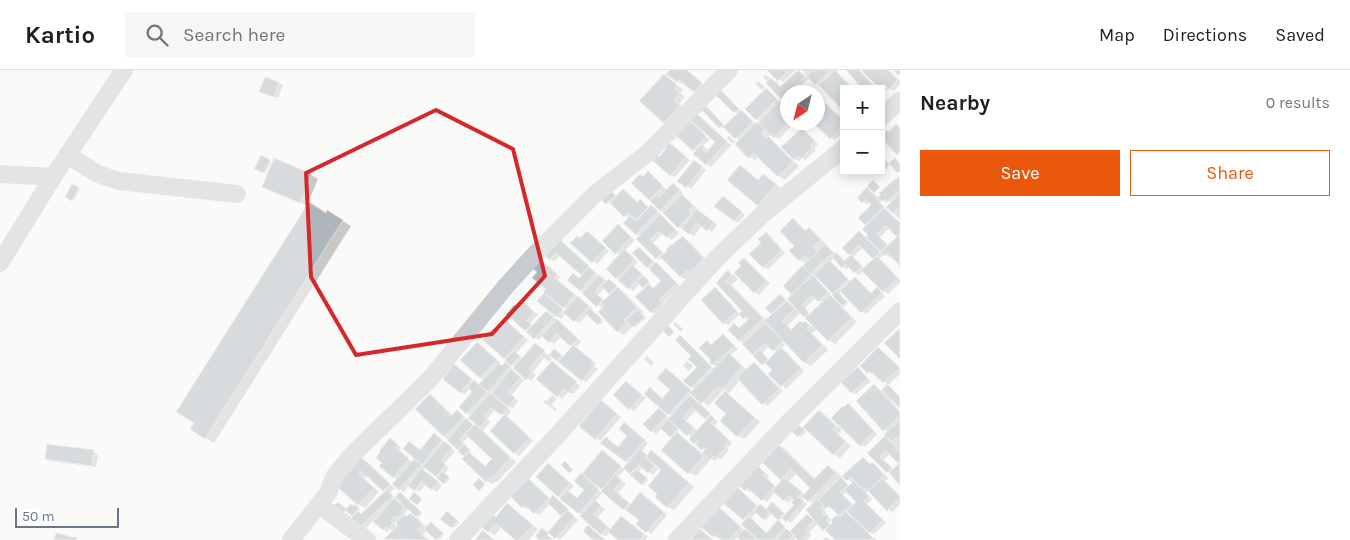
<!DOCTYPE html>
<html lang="en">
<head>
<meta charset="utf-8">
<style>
	:root { --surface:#fff; --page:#f6f6f6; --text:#202124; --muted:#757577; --line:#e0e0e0; --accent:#ea580c }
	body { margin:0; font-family:Karla,sans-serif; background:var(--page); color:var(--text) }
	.controls { position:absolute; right:15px; top:15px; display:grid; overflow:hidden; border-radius:0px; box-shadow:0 2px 12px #0003 }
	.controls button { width:45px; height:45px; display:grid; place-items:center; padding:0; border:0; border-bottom:1px solid var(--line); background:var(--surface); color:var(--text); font:25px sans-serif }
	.compass { position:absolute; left:780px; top:15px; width:45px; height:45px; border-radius:50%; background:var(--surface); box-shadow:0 2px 12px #0003; rotate:215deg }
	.scale { position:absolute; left:15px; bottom:12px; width:104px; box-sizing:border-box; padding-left:5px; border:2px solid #687789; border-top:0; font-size:14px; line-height:18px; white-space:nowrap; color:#687789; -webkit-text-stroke:4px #fff; paint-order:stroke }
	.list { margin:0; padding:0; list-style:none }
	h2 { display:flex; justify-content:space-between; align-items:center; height:65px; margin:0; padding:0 20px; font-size:21px }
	h2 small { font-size:16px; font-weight:400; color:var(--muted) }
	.actions { display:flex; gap:10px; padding:15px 20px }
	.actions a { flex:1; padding:11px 0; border:1px solid var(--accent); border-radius:0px; text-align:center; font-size:18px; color:var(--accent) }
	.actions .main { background:var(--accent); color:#fff }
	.icon { flex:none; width:28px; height:28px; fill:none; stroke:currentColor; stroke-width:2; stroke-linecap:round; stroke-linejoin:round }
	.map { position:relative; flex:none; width:900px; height:470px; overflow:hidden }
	header { display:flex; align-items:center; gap:30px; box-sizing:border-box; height:70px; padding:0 25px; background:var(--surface); border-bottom:1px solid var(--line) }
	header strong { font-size:24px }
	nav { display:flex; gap:28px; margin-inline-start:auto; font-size:18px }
	.search { width:350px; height:45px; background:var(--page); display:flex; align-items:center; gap:12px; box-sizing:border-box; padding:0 18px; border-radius:0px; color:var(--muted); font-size:19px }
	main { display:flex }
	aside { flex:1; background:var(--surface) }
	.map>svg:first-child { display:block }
	.shadow { fill:#0003; fill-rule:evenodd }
	.building { fill:#aeb5bd; stroke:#dcdcda }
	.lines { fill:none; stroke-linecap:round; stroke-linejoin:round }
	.minor { stroke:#c8cbcf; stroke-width:18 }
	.marked { fill:none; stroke:#d62828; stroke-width:4; stroke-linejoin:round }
</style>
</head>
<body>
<header>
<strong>Kartio</strong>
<div class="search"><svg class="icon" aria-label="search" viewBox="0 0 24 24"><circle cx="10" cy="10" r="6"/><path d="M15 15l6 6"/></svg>Search here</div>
<nav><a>Map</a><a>Directions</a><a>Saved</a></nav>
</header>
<main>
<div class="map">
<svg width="900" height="470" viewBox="0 0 900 470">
	<rect width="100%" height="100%" fill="#fafaf8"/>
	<g class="shadow">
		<polygon points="671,0 687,0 705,16 699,24 683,12 681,14 677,11"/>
		<polygon points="769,0 796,0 783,12"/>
		<polygon points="802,0 838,0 836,2 853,19 844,19 844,40 821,16 816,14 810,7 800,17 807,22 788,22 788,33 763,7 766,5 771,10 776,11 782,18 799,1 807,6"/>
		<polygon points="848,0 860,0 877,19 865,19"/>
		<polygon points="865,0 889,0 900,11 900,14 894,21 889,18 886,21 882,19"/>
		<polygon points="894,0 900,0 900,5 897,5"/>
		<polygon points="664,5 683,20 680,23 685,27 679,34 685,39 671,56 664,52"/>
		<polygon points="758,11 765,17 762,20 755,14"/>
		<polygon points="278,13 283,15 278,28 265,23"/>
		<polygon points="720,20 741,42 745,43 756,54 763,57 761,52 747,39 770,22 781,33 788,35 788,52 795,52 779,69 771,64 767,68 774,72 799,96 785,110 779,106 759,87 755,90 749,87 735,73 732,73 727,68 729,66 737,74 740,71 724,56 721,58 720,57 705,35 725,56 738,44 715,22"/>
		<polygon points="825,35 844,51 844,61 835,70 831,68 818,52 818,43"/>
		<path d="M700,46L731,75L711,97L695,84L697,81L694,80L688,51L697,56ZM702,61L717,72L709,81L703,76L710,69L700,64Z"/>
		<polygon points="802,59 818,74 814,78 816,80 805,90 802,88 799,91 793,88"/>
		<polygon points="672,75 690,90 675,107 671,105 660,88"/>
		<polygon points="881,85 889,94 895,89 897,90 900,94 900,103 891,94 884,100 881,98"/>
		<polygon points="262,87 271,92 265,103 256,98"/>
		<polygon points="698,94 706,100 691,119 679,110"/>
		<polygon points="740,96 759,111 764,105 781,118 765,138 758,135"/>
		<polygon points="649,103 667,120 673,114 677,117 683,123 682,125 698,139 696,141 717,155 712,162 702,155 694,166 679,157 660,140 650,129 640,105 644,107"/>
		<polygon points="311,105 318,109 308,133 327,144 336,147 351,156 214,373 191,359 308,136 270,120"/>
		<path d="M899,108L900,150L893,142L892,133L889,131L887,133L882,130L880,132L900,153V194L894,188L892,189L885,184L879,189L900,210V212L888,224L863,201L859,205L849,197L847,199L843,197L834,188L830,192L851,212L855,208L872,224L877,219L885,226L866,244L842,221L839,224L848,233L843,237L857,252L835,274L829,270L817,259L812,263L828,280L811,296L804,292L769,255H765L785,275L781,279L804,301L786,319L770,304L773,300L766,293L764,295L762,294L744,273L739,270L734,255L741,259L749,250L744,248V241L717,213L728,202L734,205L738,209L732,215L767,251L774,244L772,243L782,227L795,237L794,225L785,216L807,194L800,190L791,181L796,176L793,150L807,161L809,159L815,163L826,174L825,175L846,191L852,185L850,184L859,162L867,168L870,165L867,156L859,148L873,135L870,131L867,134L863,132L867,118L879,128ZM890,158L899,167L889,176L880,167ZM863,177L875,189L865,199L853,187ZM816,205L836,224L838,231L830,226L831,224L815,208ZM816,228L823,233L811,245L805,238ZM801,242L808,248L816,258L805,252L792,260L788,255ZM769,276L777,282L769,290L762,283Z"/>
		<polygon points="72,115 80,119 74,130 67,127"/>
		<polygon points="612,121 617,128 624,121 638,133 644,133 650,139 656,139 661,144 660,146 679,163 672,170 663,163 653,173 665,184 683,168 689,171 710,193 687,210 681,207 663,188 660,190 656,188 640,166 637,164 629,148 610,132 607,134 605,133"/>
		<polygon points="727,130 745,145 738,153 734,150"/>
		<polygon points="618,155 635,170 624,181 638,192 633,197 645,207 650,213 648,215 654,219 662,211 648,197 640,179 680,216 663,233 665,235 656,244 652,242 646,218 640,213 633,221 607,199 620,185 616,183"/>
		<polygon points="587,162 609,181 597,194 572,173 580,169"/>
		<polygon points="766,164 770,166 785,183 768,199 764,197 763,173"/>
		<path d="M558,169L599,206L607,212L611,211L617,218L625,223L643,242L641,243L646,248L635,257L633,256L624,265L618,261L603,239L580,220V209L584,205L560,185L554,192L544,184ZM604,218L612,225L605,232L598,225Z"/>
		<polygon points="744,189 770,213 759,225 755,222 743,196"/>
		<path d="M541,191L560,207L557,210L593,239L591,240L603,251L600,255L588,244L579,253L566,243L561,249L539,231L548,219L539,202ZM558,234L568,239L565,242L558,235Z"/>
		<polygon points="715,218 740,244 728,255 724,253"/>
		<polygon points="523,233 538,245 530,253 534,256 547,242 561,253 581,272 576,277 596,294 594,296 598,299 586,312 551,285 554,280 564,287 574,276 562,266 554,274 543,265 539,270 508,244 518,238"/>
		<polygon points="675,252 683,259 681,262 673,254"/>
		<polygon points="511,255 528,270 516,283 522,288 539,277 552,289 550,291 580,316 573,324 568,322 562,329 538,309 551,293 544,288 533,302 536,305 531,311 485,270"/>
		<path d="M723,265L738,279L730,285L736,289L747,300L754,294L758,296L783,321L767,336L740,310L728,324L760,352L745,369L738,366L727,344L716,333L727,321L724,320L708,336L695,326L693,328L718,352L714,356L732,373L727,378L729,380L721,389L718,388L715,391L711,389L696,406L689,402L673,368L662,358L656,364L645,354L660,340L670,349L673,346L667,343L650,319L664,329L672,320L666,299L693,322L696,319L691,317L699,297L681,267L715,300L718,297L710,293L713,290L707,272L712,275ZM696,340L708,350L698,361L686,351ZM670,349L692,367L694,373L706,381L703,384L676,363L679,360L669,351Z"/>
		<path d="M481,276L500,293L499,294L502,297L510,296L513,299L512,301L524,310L511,326L518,331L513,338L503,334L511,341L507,347L533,371L519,386L515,383L491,361L506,346L495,339L487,349L490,352L483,361L516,392L497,412L496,411L493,414L486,411L459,381L460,380L444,366L430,325L436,329L453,346L457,341L463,345L474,356L480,358L481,357L470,348L472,346L467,343L474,322L470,318L465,324L461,322L458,298L480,316L485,310L480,307ZM469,366L493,389L486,397L469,383L471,381L463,372Z"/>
		<polygon points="878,278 900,298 900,304 888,315 874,303 872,304 868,302"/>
		<polygon points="647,286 654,293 651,296 644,289"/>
		<polygon points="687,291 693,296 689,301 683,295"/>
		<polygon points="858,299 871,311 856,324 852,322"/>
		<polygon points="626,312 646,328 634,341 615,325"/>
		<polygon points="874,316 882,321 888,316 900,327 900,337 892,329 891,330 900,341 900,393 890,384 883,390 894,400 900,394 900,413 869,383 889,363 884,360 857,331"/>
		<polygon points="552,325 557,329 551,335 557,339 556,341 543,332 544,330 547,331"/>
		<polygon points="605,334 621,347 600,371 581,355"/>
		<polygon points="848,335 877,364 865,377 861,375 845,338"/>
		<polygon points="819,341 825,345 842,360 838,364 851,376 840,388 834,384"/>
		<polygon points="628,356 648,373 642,381 648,386 652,382 658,386 694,417 674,440 668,437 663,400 650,389 648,390 658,399 653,405 643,397 638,402 648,410 644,415 625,399 618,407 626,414 618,423 631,435 645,426 667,445 651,464 647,461 640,450 624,439 597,414 595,417 602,423 595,432 605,439 598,447 611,460 626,450 648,467 645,470 620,470 610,462 606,466 602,464 582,445 558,426 549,395 574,416 568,422 578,429 586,420 576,411 602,382 624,399 629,393 619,378 629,366"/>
		<polygon points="801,357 806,362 801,367 794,362"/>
		<polygon points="438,367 455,381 444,394 449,398 444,404 450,409 445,414 426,397 423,400 442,415 437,422 426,414 419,422 409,415 404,422 400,419 397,409 381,396 395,372 401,378 399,380 413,393 421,381"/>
		<path d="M778,375L785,379L816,410L828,397L835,400L842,407L840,408L850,416L853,413L844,406L863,388L871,395L873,393L877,396L888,408L885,411L900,426V434L892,442L869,420L866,423L872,429L867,434L886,453L874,464L866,461L876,470H837L819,453L809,462L811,465L807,470H798L797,467L794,470H742L738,466L735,470H723L719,467L718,468L714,466L723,441L745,461L754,466L746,451L725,432L741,421L759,437L766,441L773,434L786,445L795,435V429L793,427L788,433L775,422L767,432L752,420L750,422L746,420L757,397L769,406L766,409L776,417L783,410L781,409ZM797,403L812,418L805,425L789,411ZM847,421L858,432L854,436L843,425ZM804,426L814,434L815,450L807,445L790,463L778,452L767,463L751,448L757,442L766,450L772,443L780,450L782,447L791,453L807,434L802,430ZM827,437L831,439L833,438L844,450L832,455L829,453L832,450L824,446L826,443L827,444L824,441ZM850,442L855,447L854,448L848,444Z"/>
		<polygon points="94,382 98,384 96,397 50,391 46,389"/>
		<path d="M361,389L368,393L388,411L385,409L384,412L395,418L390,423L395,428L400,423L422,443L419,447L409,438L404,444L406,445L404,447L407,448L411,444L418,448L427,458L432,454L433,455L444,464L438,470L427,460L423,464L429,470H387L386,469L394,461L390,459L387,462L373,451L365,459L361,456L353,448L355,446L347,440L342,445L334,438L338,433L346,440L351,435L354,438L356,436L360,440L358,442L362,444L386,421L367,405L364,408L379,422L365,438L358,434L337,415ZM398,428L404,434H403L395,430ZM396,452L400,455L398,457L394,454Z"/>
		<polygon points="528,409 551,430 555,428 569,440 568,441 578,450 560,470 550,462 564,446 550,434 539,445 529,437 527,439 523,437 507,422"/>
		<polygon points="508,435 538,459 529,470 517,470 502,457 495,465 488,461 490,443 497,447"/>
		<polygon points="449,444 459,452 454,458 442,449"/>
		<polygon points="826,467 830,469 831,470 823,470"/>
	</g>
	<g class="building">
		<polygon points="670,0 687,0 702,13 694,22 679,10 677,12 666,4"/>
		<polygon points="767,0 789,0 778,11"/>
		<polygon points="798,0 805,6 781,29 766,13 771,8 780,17"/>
		<polygon points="813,0 831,0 815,15 807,6"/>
		<polygon points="835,0 853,19 844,19 843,41 819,15"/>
		<polygon points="846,0 859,0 876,19 863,19"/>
		<polygon points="863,0 888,0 898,10 889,19 885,16 881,20 862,1"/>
		<polygon points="664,4 677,15 674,18 680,23 674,30 680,35 664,53 639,31"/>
		<polygon points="265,7 279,12 274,27 259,22"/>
		<polygon points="718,17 739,39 734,43 713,22"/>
		<polygon points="766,18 777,29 756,50 745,39"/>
		<polygon points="781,30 788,36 789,52 774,68 758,53"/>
		<polygon points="703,33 723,54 719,58 699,37"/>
		<polygon points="825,33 844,51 844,54 830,69 812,52 818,52 818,41"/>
		<polygon points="741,40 753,52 735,69 723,57"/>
		<polygon points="695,42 727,72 706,95 693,84 702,74 704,77 702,79 706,83 715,72 689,49"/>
		<polygon points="688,49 706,66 693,81 674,64"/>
		<polygon points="757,52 765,60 762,63 766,68 768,66 793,92 778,107 753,83 748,88 735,74"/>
		<polygon points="896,54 900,58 900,82 897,85 881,68 881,65 887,60 889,62"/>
		<polygon points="802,58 815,71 811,75 813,77 801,89 798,86 794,90 781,77"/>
		<polygon points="668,71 686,87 670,106 651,89 656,84 659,87 666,79 663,77"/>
		<polygon points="261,85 270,90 263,103 254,99"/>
		<polygon points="274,88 312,104 300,133 262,117"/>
		<polygon points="895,88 900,94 900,101 897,103 889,93"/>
		<polygon points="694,90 703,97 686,118 677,111"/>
		<polygon points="740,95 758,110 763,104 776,114 758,136 727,110"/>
		<polygon points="648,101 663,116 649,130 631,113 640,104 643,107"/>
		<polygon points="899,106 900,120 887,132 885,129 882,132 878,127 881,125 879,123"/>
		<polygon points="873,110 880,117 874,123 867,116"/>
		<polygon points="673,113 680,120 660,141 650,131 657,124 659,127"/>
		<polygon points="72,114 79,117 72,131 65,127"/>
		<polygon points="867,117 884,137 865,155 858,148 871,135 866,129 862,133 857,128"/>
		<polygon points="610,119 616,126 605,134 599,126"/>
		<polygon points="623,119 637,132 640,129 648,137 636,150 628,143 624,147 610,133"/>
		<polygon points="900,123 900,136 893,143 886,137"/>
		<polygon points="682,124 694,136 689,141 692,144 678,158 663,143"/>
		<polygon points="723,126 742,142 734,151 714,136"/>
		<polygon points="309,132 326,143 327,140 343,150 205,369 190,359 194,353 176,342"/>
		<polygon points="651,135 658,141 636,165 623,153 630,146 636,151"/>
		<polygon points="884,138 900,153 900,163 897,167 886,156 877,164 887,175 881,182 866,167 868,165 862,159"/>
		<polygon points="696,139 714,152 707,161 697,153 689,164 682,159"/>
		<polygon points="660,144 676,160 667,168 659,161 650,170 662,182 656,189 636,169"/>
		<polygon points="793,148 805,161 809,157 821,170 813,177 817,182 809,190 805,186 799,191 789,181 794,176 780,161"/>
		<polygon points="618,154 631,167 615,184 602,171"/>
		<polygon points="587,161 606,178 592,193 570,173 577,166 580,168"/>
		<polygon points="859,161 880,182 873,189 859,175 849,185 842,178"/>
		<polygon points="766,162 782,180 763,198 749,184 761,173 758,169"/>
		<polygon points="900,164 900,196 888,183 885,186 881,182"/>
		<polygon points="683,166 704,189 690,203 687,200 680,207 660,187 667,181 666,179"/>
		<polygon points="558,168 589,196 581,205 556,183 549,190 543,184"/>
		<polygon points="825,174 833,182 810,204 803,196"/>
		<polygon points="639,177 653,191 647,198 632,183"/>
		<polygon points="624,179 635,189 616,209 606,199"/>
		<polygon points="837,183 844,191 851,185 862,196 854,203 845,194 842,198 832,187"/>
		<polygon points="877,186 898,208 883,222 861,200"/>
		<polygon points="744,188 767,211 754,223 734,203 741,196 738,193"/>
		<polygon points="541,190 557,204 554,207 575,225 563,238 543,222 546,219 532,208 537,202 533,199"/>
		<polygon points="829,190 848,209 833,224 814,205"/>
		<polygon points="656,192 677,213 659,230 662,233 651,243 635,227 649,214 653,218 661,211 649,199"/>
		<polygon points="632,195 642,204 628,219 618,210"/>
		<polygon points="802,196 811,205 792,225 783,216"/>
		<polygon points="589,197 596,203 580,221 567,210 573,203 579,208"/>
		<polygon points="728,200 732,205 726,211 763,248 739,271 728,260 734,253 739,258 749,249 746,246 743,249 739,244 742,241 716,213"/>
		<polygon points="599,205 605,210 595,222 603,230 596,237 582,223"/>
		<polygon points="813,205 828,222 818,232 812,225 802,235 809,243 804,247 787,229"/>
		<polygon points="643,206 649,211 643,218 637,212"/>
		<polygon points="855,207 871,223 877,217 882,223 861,243 840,221"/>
		<polygon points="609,209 617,216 609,224 601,216"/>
		<polygon points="618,217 637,238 624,250 627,253 617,262 598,242 604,237 601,233"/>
		<polygon points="715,217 737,241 723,254 701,230"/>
		<polygon points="837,221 847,232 842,236 832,225"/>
		<polygon points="544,223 563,239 556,247 537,231"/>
		<polygon points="780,224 786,230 771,244 765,238"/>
		<polygon points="830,225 852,248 828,271 805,248"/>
		<polygon points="578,226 589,236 574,252 563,242"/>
		<polygon points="523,231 534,242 527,250 532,255 525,261 506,244 514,235 517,237"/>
		<polygon points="787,231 795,239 782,251 791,260 800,251 802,253 805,251 810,256 807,259 823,275 804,293 764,251"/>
		<polygon points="589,238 602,249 598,255 585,243"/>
		<polygon points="638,239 645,247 632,257 626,250"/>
		<polygon points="546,241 554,247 534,269 526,262"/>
		<polygon points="557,249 578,269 570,276 557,264 549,273 542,266"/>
		<polygon points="507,251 524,267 504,289 483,270 495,257 499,260"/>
		<polygon points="765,253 783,271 772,281 765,273 753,285 742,274"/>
		<polygon points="668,255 674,262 669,267 662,260"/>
		<polygon points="899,259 900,260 900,289 884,273"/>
		<polygon points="723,264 735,276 712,295 709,292 711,290 699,278 707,270 711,275"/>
		<polygon points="680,265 712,297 691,318 683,311 697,297 688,289 691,286 675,270"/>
		<polygon points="477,272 497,290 480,308 460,290"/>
		<polygon points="535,273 545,281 529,299 533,302 526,310 513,298"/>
		<polygon points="573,275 593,291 591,293 594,296 582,311 558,292"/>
		<polygon points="781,277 801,298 781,317 768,304 772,300 765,293"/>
		<polygon points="878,277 900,298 883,313 870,301 867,303 860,296"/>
		<polygon points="554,279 562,285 557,291 549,285"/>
		<polygon points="759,279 768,289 762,295 753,286"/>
		<polygon points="514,281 520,286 511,296 505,290"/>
		<polygon points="729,283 742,296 722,320 718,316 701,334 690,323"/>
		<polygon points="552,291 577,312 568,323 564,319 557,327 536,309"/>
		<polygon points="505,292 510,296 507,300 488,322 479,314 499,293 502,296"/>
		<polygon points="754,292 779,319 762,335 737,308"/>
		<polygon points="454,294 472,309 460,323 443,309"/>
		<polygon points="858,297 868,309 851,323 841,312"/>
		<polygon points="666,298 691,320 668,345 644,324 650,317 662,329 670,320 657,308"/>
		<polygon points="511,299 521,307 508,322 515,328 508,337 492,323"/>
		<polygon points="474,310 487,322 466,344 459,337 472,322 468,317"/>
		<polygon points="626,311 642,325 629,340 613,325"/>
		<polygon points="874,314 900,343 900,346 883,361 856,331"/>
		<polygon points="887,314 900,327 900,338 882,320"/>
		<polygon points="725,321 755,348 737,367 720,351 726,344 714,333"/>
		<polygon points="490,323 508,338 502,345 491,338 484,346 487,349 480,358 468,348"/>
		<polygon points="430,324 451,346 457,340 464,347 444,367 415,339"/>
		<polygon points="690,325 710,343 705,349 692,337 683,348 694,358 687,366 668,349"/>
		<polygon points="601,330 617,344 595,370 579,356"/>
		<polygon points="848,333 874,361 860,376 831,348 843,336 844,337"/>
		<polygon points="659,338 667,346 651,362 643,354"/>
		<polygon points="819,340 836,356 833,359 846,372 833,385 803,357"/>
		<polygon points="505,344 530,368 514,384 490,361"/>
		<polygon points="711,345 715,349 711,353 729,370 724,375 726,377 716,388 713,386 710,390 702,383 706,379 704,378 701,380 696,375 699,372 697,370 694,374 689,369"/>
		<polygon points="466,348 473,355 460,369 464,373 458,380 447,370"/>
		<polygon points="668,349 678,359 670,367 660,358"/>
		<polygon points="900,350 900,364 892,372 884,365"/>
		<polygon points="624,352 645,370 626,392 600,373 606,367 618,377 627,366 619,359"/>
		<polygon points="475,354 511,388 490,410 489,408 486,412 462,389 469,382 485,396 492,389 465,364"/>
		<polygon points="799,355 805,360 798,367 792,362"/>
		<polygon points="677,362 704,386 688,404 661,380"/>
		<polygon points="434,363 442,370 422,395 403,379 409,371 420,380"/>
		<polygon points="885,366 900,382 900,391 898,393 886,381 880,387 892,398 887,403 867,383"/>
		<polygon points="390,368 398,375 395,377 409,389 393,408 379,396 382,393 376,388 380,382 379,381"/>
		<polygon points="444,371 452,378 441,391 446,395 436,407 423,396"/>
		<polygon points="47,374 94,380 92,396 45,389"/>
		<polygon points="464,374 470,380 463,386 458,381"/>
		<polygon points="778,374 814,409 828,395 836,403 808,432 802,426 810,418 791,399 780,410 761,391"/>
		<polygon points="640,379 647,385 645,387 655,396 648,403 639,395 630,404 623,398"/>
		<polygon points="602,380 621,396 602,420 582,404"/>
		<polygon points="651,380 689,413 667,438 655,427 657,424 648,416 661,400 646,387"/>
		<polygon points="361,387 390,414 383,421 361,401 359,404 374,418 358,435 335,415"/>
		<polygon points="863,387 870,394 872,392 884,405 868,421 865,418 863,420 851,407 847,411 842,406"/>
		<polygon points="414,389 421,395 399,420 392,414"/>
		<polygon points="565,391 573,400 569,403 561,395"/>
		<polygon points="900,392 900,415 889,403"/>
		<polygon points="548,393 570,413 558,427 536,407"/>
		<polygon points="757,395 765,403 763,405 775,416 762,431 748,418 745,421 738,414"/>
		<polygon points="421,398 439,412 432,420 421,412 415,421 408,416"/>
		<polygon points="636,399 647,408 642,415 630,405"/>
		<polygon points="442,401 449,407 443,414 437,408"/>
		<polygon points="581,403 599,420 579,444 560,429 567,420 577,428 584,420 574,411"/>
		<polygon points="615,404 622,411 614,420 629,433 623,440 601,421"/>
		<polygon points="527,407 549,428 534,444 525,435 522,438 506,422"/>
		<polygon points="784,407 802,422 798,427 804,431 786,452 782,448 794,435 791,432 794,430 789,425 784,431 772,421"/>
		<polygon points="841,407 848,415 840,422 852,434 839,446 829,436 826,438 818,430"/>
		<polygon points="479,408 485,414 479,421 473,415"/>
		<polygon points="882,408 900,427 887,441 868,421"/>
		<polygon points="854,411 869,426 864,431 883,450 870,463 847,441 856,432 844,420"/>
		<polygon points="737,417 757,436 743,450 723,433"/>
		<polygon points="386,420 393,426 360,457 351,448 358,441 361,444"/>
		<polygon points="400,422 421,442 416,447 395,427"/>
		<polygon points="414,422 422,429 417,435 409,429"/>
		<polygon points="640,422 664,442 646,463 636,454 639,450 626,440"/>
		<polygon points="553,425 568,439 561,446 547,432"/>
		<polygon points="394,428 404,437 401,441 403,442 397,448 395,446 391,451 393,453 388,459 386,457 383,460 373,452"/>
		<polygon points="817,429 823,435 820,438 825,442 822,444 824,446 826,444 829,447 826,450 830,454 823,461 806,440"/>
		<polygon points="595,430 601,436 594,444 608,457 601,465 580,446"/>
		<polygon points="338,432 346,439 351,434 354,436 355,434 359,438 352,446 345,440 340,445 332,438"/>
		<polygon points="772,432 784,443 778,450 766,439"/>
		<polygon points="507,433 533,455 519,470 515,470 496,453 488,462 479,455 490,442 496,447"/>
		<polygon points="760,434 770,443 764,450 754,441"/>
		<polygon points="719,437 741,457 729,470 721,470 715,465 713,467 701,457"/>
		<polygon points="567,440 575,447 555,469 548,462"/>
		<polygon points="447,441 458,451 451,458 440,449"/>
		<polygon points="845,441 873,468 871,470 835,470 825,460 833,452 831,450 837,445 839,447"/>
		<polygon points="410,443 423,455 417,460 427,470 384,469 398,455 396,453 404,445 406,447"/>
		<polygon points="807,444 814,451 806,459 808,462 803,467 807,470 796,470 797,469 790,461"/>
		<polygon points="621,446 644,464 640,470 618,470 608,462"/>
		<polygon points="749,446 766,463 778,450 785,457 773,470 758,470 741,454"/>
		<polygon points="431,452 443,463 436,470 424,459"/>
		<polygon points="588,455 605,470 593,470 583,461"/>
		<polygon points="542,458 549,464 547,465 553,470 539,470 535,466"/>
		<polygon points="700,459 713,470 690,470"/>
		<polygon points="745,459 757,470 740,470 737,467"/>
		<polygon points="787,459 793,465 788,470 776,470"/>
		<polygon points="483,460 494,470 475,470"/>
		<polygon points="56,463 77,468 76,470 54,470"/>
	</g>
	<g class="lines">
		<g class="minor">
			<polyline points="881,47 900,31"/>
			<polyline points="67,85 98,104 119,111 237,124"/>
			<polyline points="0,104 53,107"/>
			<polyline points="0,193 53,107 124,0"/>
			<polyline points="319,435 367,470"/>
			<polyline points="291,470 328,423 334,407 351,386 430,309 507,215 537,182 595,124 649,82 729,0"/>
			<polyline points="458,470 553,370 718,187 763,144 844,78"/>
			<polyline points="677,470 791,350 900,241"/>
		</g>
	</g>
	<path d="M0 0H900V470H0ZM436,40L513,79L545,206L492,264L356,285L311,207L306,103Z" fill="#fafaf8" fill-opacity=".55" fill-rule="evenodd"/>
	<path class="marked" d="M436,40L513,79L545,206L492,264L356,285L311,207L306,103Z"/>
</svg>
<div class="controls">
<button>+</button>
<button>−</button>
</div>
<svg class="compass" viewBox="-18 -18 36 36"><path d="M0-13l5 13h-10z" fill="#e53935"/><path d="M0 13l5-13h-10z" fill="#757577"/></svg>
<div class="scale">50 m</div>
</div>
<aside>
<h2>Nearby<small>0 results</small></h2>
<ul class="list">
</ul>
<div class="actions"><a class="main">Save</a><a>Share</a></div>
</aside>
</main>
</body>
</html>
